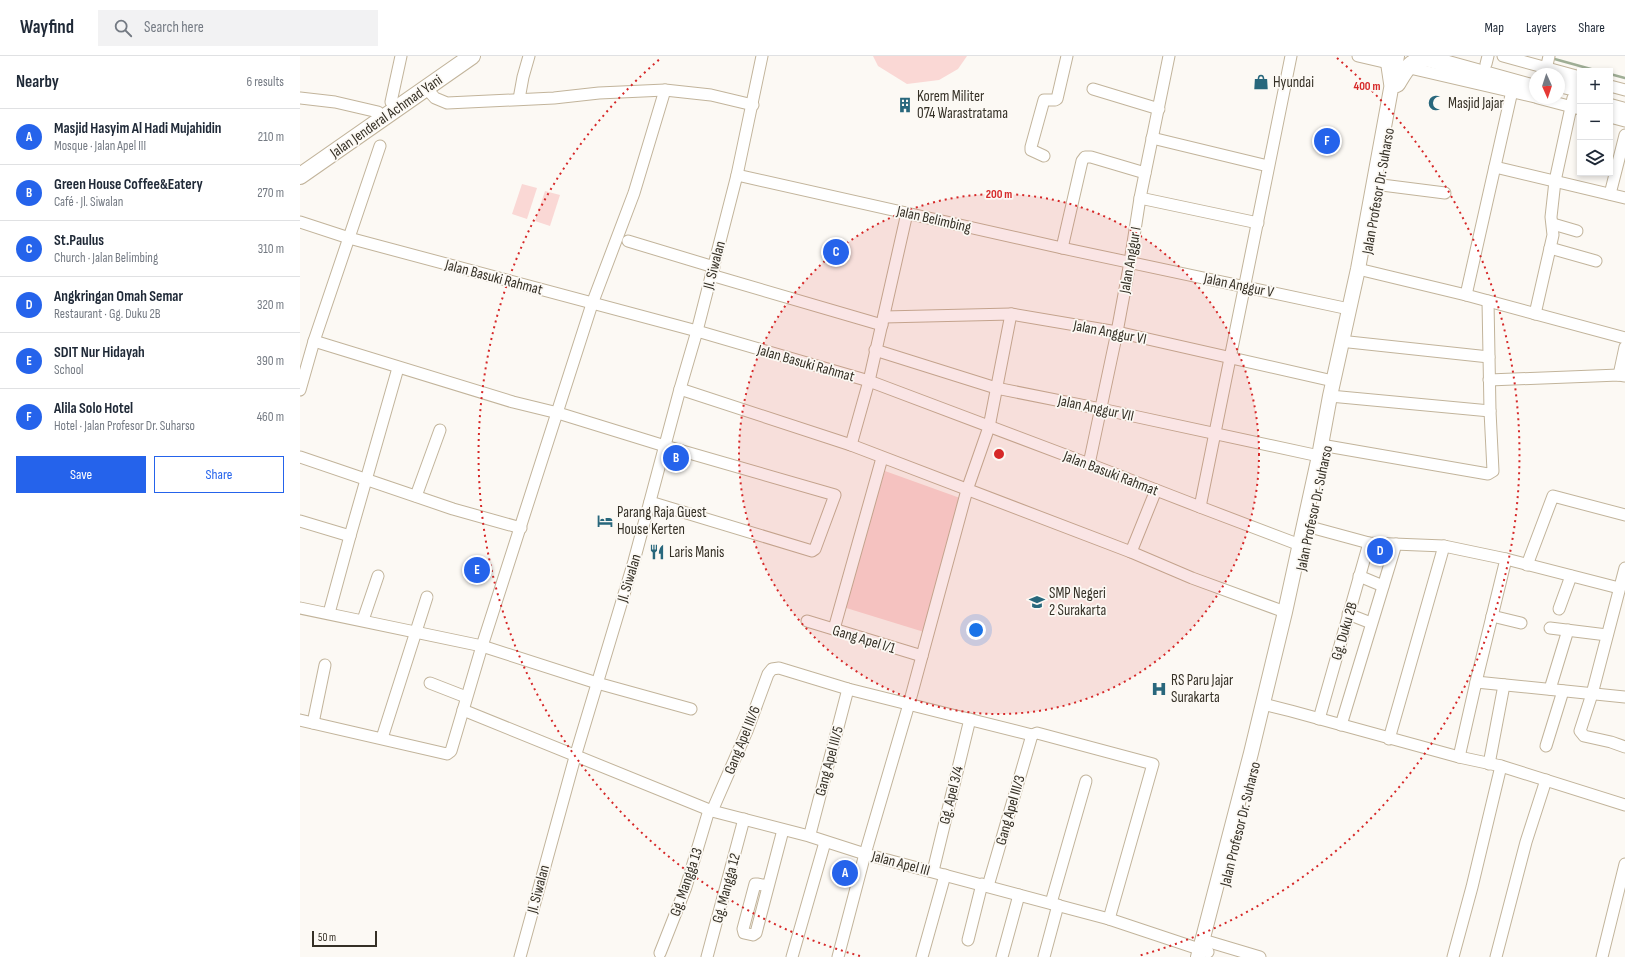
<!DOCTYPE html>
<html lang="en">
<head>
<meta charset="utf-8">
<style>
	:root { --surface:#fff; --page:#f2f2f3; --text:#1f2937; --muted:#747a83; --line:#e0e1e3; --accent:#2563eb }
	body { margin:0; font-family:"Sofia Sans Condensed",sans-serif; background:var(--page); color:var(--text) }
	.controls { position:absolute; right:12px; top:12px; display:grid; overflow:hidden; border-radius:0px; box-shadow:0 2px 6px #0003 }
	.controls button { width:36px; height:36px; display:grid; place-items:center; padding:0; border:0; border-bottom:1px solid var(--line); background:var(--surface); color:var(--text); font:20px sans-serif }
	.compass { position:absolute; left:1229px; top:12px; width:36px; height:36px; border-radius:50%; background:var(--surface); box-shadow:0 2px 6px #0003; rotate:177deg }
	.scale { position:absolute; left:12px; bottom:10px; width:65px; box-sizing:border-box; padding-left:4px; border:2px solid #353026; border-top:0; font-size:11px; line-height:14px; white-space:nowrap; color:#353026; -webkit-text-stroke:3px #fcf9f4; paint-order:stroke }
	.you { position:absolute; left:676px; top:574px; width:14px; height:14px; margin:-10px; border:3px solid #fff; border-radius:50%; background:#1a73e8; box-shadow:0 0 0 6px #1a73e833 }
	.badge { display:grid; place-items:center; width:26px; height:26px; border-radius:50%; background:var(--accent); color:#fff; font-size:13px; font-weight:700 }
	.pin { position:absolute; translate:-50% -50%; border:2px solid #fff; box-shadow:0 1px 4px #0006 }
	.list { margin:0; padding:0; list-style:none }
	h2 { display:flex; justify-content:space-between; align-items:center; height:52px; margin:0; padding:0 16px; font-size:17px }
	h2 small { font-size:13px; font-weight:400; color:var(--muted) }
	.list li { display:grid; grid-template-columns:26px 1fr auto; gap:12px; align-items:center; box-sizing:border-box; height:56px; padding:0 16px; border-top:1px solid var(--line) }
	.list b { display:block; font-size:15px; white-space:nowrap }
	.list p { margin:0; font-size:13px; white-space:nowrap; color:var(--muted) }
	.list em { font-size:13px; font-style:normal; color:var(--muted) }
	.actions { display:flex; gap:8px; padding:12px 16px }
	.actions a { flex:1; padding:9px 0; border:1px solid var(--accent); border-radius:0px; text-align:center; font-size:14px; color:var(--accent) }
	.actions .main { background:var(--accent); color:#fff }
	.icon { flex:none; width:22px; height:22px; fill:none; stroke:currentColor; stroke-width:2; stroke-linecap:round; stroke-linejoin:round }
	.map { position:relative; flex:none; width:1325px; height:901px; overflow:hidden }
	header { display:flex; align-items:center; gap:24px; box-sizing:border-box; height:56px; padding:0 20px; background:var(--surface); border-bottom:1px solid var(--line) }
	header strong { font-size:19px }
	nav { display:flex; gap:22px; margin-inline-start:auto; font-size:14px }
	.search { width:280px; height:36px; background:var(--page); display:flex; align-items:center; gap:10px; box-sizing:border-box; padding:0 14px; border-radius:0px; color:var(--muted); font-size:15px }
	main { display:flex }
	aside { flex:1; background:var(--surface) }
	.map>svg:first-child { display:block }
	.green { fill:#fad8d5 }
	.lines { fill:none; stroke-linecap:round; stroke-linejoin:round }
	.stream { stroke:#9fae95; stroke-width:2.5 }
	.minor-casing { stroke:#c2b49b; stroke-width:13 }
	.major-casing { stroke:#c2b49b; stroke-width:16 }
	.highway-casing { stroke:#c2b49b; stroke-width:18 }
	.minor { stroke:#fff; stroke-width:11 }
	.major { stroke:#fff; stroke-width:14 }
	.highway { stroke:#fff; stroke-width:16 }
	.ring { fill:none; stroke:#d62828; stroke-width:2; stroke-dasharray:2 4 }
	.labels { text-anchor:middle; stroke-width:3.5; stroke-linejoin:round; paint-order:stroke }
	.poi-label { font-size:15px; fill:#353026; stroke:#fcf9f4; text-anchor:start }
	.street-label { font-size:15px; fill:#353026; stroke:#fcf9f4 }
	.centre { fill:#d62828; stroke:#fcf9f4; stroke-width:2 }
	.ring-label { font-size:12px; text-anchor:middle; font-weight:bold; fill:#d62828; stroke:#fcf9f4; stroke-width:3.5; stroke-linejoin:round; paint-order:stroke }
</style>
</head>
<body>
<header>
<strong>Wayfind</strong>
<div class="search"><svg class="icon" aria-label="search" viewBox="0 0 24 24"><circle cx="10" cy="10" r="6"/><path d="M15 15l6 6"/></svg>Search here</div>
<nav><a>Map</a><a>Layers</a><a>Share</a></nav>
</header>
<main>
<aside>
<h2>Nearby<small>6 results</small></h2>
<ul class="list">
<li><span class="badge">A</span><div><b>Masjid Hasyim Al Hadi Mujahidin</b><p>Mosque · Jalan Apel III</p></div><em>210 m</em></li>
<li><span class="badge">B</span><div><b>Green House Coffee&amp;Eatery</b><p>Café · Jl. Siwalan</p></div><em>270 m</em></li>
<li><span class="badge">C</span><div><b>St.Paulus</b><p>Church · Jalan Belimbing</p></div><em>310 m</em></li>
<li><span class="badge">D</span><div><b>Angkringan Omah Semar</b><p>Restaurant · Gg. Duku 2B</p></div><em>320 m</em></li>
<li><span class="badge">E</span><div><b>SDIT Nur Hidayah</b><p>School</p></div><em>390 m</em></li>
<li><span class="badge">F</span><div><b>Alila Solo Hotel</b><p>Hotel · Jalan Profesor Dr. Suharso</p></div><em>460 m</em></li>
</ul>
<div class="actions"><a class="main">Save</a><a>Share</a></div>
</aside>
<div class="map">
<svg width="1325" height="901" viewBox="0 0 1325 901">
	<rect width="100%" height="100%" fill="#fcf9f4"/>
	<g class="green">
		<polygon points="573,0 667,0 658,13 639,24 607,28 578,10"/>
		<polygon points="222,128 237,132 227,163 212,158"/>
		<polygon points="245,135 260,139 250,170 235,165"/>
		<polygon points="585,415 660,442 624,576 543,551"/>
	</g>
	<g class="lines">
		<g class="stream">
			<polyline points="1251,2 1298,15"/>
			<polyline points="1310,18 1325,22"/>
		</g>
		<defs>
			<g id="minor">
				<polyline points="1058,0 1235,41"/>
				<polyline points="1203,0 1280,21"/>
				<polyline points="1186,8 1188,0"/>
				<polyline points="1245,18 1249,0"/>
				<polyline points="1310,30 1325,34"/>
				<polyline points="126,32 135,42 147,47 254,42 299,37 365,34 411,39 453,49"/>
				<polyline points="793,33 859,53"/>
				<polyline points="0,42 35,46 78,56"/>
				<polyline points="1238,42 1280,53"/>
				<polyline points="219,43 223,21 229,0"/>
				<polyline points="91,46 101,0"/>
				<polyline points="1310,61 1325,65"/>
				<polyline points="852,82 968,110"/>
				<polyline points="744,100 731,94 731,91 744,44 755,44 757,43 767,0"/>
				<polyline points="1195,111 1325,142"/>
				<polyline points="437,119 762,192 1049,253"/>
				<polyline points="1074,128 1145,137"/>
				<polyline points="1310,138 1325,79"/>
				<polyline points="840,142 958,167"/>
				<polyline points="0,166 49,182 397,275 569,325 789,408 900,451 1000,489"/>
				<polyline points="1253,168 1277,175"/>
				<polyline points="328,185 414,211"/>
				<polyline points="762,192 782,105 785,101 791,101 845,117"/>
				<polyline points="1250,192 1296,205"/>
				<polyline points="1058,213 1166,239 1325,282"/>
				<polyline points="411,219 582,269"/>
				<polyline points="1166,239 1214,26"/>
				<polyline points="1235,258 1253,179 1251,161 1255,125 1273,42"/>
				<polyline points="584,261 711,258 817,276 1033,325"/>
				<polyline points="14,285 213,346 258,357 365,390 535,439 515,493 512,495 350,446"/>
				<polyline points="1049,286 1189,301"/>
				<polyline points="575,294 696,332 801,353 1019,400"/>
				<polyline points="1319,319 1325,291"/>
				<polyline points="1189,324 1319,319 1325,320"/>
				<polyline points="380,333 551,389 831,496 892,522 985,556"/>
				<polyline points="0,334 14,285 80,90"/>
				<polyline points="1030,340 1190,355"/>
				<polyline points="551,389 569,325 607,157"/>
				<polyline points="1021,389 1188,418 1193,415 1190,355 1188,245"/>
				<polyline points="0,401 153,453 221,472"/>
				<polyline points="789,408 817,276 830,206 840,142 869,0"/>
				<polyline points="116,440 140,374"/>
				<polyline points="900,451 991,0"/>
				<polyline points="0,465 50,480 29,557"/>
				<polyline points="50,480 98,312"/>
				<polyline points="831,496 856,434"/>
				<polyline points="1206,503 1319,532"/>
				<polyline points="1227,509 1253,440 1325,459"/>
				<polyline points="1325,512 1292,638 1280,675 1284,680 1311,686 1325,691"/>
				<polyline points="1059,520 1083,530"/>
				<polyline points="0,552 182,590 297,627 391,653"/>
				<polyline points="1259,553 1271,520"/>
				<polyline points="1048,558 1071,567"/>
				<polyline points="1192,560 1221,567"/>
				<polyline points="63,564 78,520"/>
				<polyline points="507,565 622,600"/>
				<polyline points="1250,572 1307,579"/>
				<polyline points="534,573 582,402"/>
				<polyline points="1176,626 1325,641"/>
				<polyline points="130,627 166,641"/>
				<polyline points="1250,633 1268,574"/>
				<polyline points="963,648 991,655 1159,701 1176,626 1206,503 1144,490 1069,487 1010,471"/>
				<polyline points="163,654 412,755 509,780 565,798 809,863 908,896"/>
				<polyline points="1019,663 1069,487"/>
				<polyline points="0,664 147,698 151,695 182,590 292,248 334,137 365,34"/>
				<polyline points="13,667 25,609"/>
				<polyline points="1041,669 1096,488"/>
				<polyline points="82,682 127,541"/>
				<polyline points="1089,683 1144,490"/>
				<polyline points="1246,690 1263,635"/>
				<polyline points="1159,701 1201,710 1325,749"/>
				<polyline points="1189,708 1204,629"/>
				<polyline points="412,755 447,675 468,618 472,613 479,612 548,633 732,679 737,677 853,708 809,863"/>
				<polyline points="510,778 548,633"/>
				<polyline points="633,815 670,663"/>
				<polyline points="468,830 457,828 455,828 443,873 444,877 453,879 456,877 483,774"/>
				<polyline points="688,830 732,679"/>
				<polyline points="751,847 786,725"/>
				<polyline points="668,884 682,828"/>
				<polyline points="903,884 960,901"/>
				<polyline points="360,897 386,831 409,754"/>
				<polyline points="220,901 275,701 334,505 380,333 397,275 437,119 462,0"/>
				<polyline points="407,901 444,763"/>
				<polyline points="492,901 525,786"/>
				<polyline points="538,901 565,798 609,648 667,434 689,371 711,258"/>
				<polyline points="622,901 645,819"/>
				<polyline points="702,901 719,839"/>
				<polyline points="744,901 758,849"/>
				<polyline points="1153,901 1172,831 1201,710"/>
				<polyline points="1196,901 1226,786 1246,724"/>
				<polyline points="1302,901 1325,808"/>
			</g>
			<polyline id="major" points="898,901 951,697 985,556 1019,400 1030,340 1058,213 1097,0"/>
			<g id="highway">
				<polyline points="1088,0 1092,27"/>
				<polyline points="1119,0 1235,32"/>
				<path d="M1097,28C1106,13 1109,5 1128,2"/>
				<polyline points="1259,28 1280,33"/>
				<polyline points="1310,51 1325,55"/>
				<polyline points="0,120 172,0"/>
			</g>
		</defs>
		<use href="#minor" class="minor-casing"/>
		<use href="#major" class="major-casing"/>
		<use href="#highway" class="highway-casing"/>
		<use href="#minor" class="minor"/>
		<use href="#major" class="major"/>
		<use href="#highway" class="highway"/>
	</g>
	<circle cx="699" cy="398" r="260" fill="#d62828" fill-opacity=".12"/>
	<g class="ring">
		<circle cx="699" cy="398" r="260"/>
		<path d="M560 900A521 521 0 0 1 361 2M1037 2A521 521 0 0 1 838 900"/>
	</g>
	<defs>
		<symbol id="shop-bare" viewBox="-9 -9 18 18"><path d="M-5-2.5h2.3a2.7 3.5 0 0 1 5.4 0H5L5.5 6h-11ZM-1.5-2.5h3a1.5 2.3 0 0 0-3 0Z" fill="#28677c" stroke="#fcf9f4" stroke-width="2.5" paint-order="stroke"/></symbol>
		<symbol id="mosque-bare" viewBox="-9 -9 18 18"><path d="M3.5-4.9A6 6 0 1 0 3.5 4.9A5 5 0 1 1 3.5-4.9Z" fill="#28677c" stroke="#fcf9f4" stroke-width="2.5" paint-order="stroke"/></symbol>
		<symbol id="building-bare" viewBox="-9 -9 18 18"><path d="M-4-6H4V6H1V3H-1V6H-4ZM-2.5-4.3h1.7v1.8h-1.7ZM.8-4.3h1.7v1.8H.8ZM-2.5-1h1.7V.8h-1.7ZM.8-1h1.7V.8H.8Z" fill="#28677c" stroke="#fcf9f4" stroke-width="2.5" paint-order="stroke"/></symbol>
		<symbol id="hotel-bare" viewBox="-9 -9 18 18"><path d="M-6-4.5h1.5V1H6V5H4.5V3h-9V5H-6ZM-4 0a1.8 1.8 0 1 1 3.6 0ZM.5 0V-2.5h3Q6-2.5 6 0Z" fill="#28677c" stroke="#fcf9f4" stroke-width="2.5" paint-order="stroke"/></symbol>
		<symbol id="restaurant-bare" viewBox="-9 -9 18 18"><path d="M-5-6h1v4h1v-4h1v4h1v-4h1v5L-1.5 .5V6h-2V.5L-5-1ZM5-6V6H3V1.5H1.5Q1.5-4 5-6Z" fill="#28677c" stroke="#fcf9f4" stroke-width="2.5" paint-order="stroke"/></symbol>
		<symbol id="school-bare" viewBox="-9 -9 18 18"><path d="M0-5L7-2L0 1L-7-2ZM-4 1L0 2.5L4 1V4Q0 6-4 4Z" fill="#28677c" stroke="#fcf9f4" stroke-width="2.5" paint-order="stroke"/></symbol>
		<symbol id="hospital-bare" viewBox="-9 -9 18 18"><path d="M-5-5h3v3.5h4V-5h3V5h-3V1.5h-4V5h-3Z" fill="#28677c" stroke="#fcf9f4" stroke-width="2.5" paint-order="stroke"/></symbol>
	</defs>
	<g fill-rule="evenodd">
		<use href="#shop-bare" x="950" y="15" width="22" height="22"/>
		<use href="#mosque-bare" x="1125" y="36" width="22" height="22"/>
		<use href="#building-bare" x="594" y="38" width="22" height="22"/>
		<use href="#hotel-bare" x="294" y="454" width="22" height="22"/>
		<use href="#restaurant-bare" x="346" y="485" width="22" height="22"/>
		<use href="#school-bare" x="726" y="535" width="22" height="22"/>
		<use href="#hospital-bare" x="848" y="622" width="22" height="22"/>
	</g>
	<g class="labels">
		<g class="poi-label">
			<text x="973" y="31">Hyundai</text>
			<text x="617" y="45">Korem Militer<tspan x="617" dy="17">074 Warastratama</tspan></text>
			<text x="1148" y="52">Masjid Jajar</text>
			<text x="317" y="461">Parang Raja Guest<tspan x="317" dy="17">House Kerten</tspan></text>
			<text x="369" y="501">Laris Manis</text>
			<text x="749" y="542">SMP Negeri<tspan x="749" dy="17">2 Surakarta</tspan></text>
			<text x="871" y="629">RS Paru Jajar<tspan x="871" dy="17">Surakarta</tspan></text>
		</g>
		<g class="street-label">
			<text transform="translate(86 60) rotate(-35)" y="5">Jalan Jenderal Achmad Yani</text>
			<text transform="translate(1078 135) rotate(-80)" y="5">Jalan Profesor Dr. Suharso</text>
			<text transform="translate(634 163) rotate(13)" y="5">Jalan Belimbing</text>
			<text transform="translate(830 204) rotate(-80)" y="5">Jalan Anggur I</text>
			<text transform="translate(414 209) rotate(-75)" y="5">Jl. Siwalan</text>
			<text transform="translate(194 221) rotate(15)" y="5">Jalan Basuki Rahmat</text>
			<text transform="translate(939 229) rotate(12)" y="5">Jalan Anggur V</text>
			<text transform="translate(810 276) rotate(11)" y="5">Jalan Anggur VI</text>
			<text transform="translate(506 307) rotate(16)" y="5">Jalan Basuki Rahmat</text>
			<text transform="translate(796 352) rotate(12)" y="5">Jalan Anggur VII</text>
			<text transform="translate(811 417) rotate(21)" y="5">Jalan Basuki Rahmat</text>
			<text transform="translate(1014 452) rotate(-78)" y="5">Jalan Profesor Dr. Suharso</text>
			<text transform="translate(329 522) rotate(-73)" y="5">Jl. Siwalan</text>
			<text transform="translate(1044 575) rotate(-74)" y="5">Gg. Duku 2B</text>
			<text transform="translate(564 583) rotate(17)" y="5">Gang Apel I/1</text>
			<text transform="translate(442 684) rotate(-68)" y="5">Gang Apel III/6</text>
			<text transform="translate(529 705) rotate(-75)" y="5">Gang Apel III/5</text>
			<text transform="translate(651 739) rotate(-76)" y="5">Gg. Apel 3/4</text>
			<text transform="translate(710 754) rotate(-74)" y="5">Gang Apel III/3</text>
			<text transform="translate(940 768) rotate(-76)" y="5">Jalan Profesor Dr. Suharso</text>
			<text transform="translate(601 807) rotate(15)" y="5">Jalan Apel III</text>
			<text transform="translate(386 826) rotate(-71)" y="5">Gg. Mangga 13</text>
			<text transform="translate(426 832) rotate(-75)" y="5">Gg. Mangga 12</text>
			<text transform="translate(238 833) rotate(-75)" y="5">Jl. Siwalan</text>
		</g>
	</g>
	<circle cx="699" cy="398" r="6" class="centre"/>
	<g class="ring-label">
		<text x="1067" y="34">400 m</text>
		<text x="699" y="142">200 m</text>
	</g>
</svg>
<div class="controls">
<button>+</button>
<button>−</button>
<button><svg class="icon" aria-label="layers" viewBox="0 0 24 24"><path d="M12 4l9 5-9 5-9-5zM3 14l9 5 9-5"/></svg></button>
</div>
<svg class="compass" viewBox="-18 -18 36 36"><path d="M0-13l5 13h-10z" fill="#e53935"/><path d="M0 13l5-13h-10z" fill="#747a83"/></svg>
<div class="scale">50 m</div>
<div class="you"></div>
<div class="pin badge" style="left:545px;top:817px">A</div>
<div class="pin badge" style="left:376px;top:402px">B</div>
<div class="pin badge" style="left:536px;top:196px">C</div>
<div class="pin badge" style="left:1080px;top:495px">D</div>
<div class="pin badge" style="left:177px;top:514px">E</div>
<div class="pin badge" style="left:1027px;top:85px">F</div>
</div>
</main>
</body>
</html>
